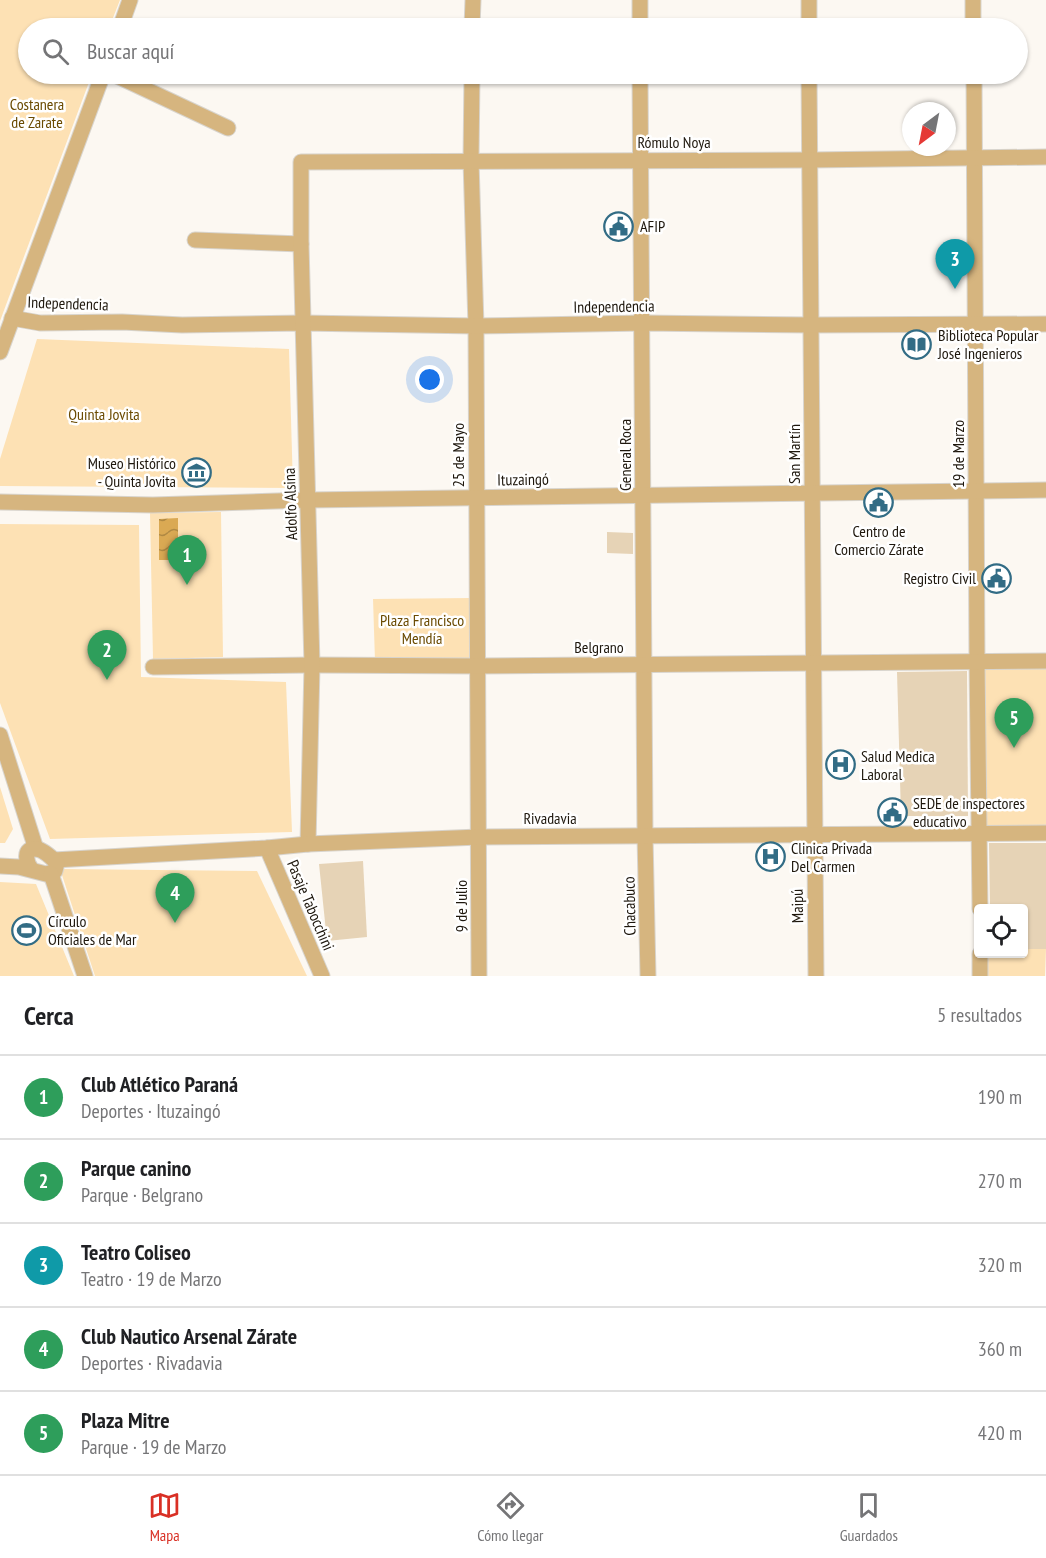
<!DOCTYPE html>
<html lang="es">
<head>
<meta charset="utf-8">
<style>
	:root { --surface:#fff; --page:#f6f6f6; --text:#202124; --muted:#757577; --line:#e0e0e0; --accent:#d93025 }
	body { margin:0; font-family:"PT Sans Narrow",sans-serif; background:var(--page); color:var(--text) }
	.controls { position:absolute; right:18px; bottom:18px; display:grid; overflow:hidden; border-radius:6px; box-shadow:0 2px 4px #0004 }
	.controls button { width:54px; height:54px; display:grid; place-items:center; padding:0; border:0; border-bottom:2px solid var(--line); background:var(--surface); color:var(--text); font:30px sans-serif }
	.compass { position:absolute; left:902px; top:102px; width:54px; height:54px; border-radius:50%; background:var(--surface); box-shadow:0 2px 4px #0004; rotate:212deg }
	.you { position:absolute; left:430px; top:380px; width:21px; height:21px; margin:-15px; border:4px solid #fff; border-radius:50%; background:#1a73e8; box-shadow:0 0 0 9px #1a73e833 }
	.badge { display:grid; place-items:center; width:39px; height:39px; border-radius:50%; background:var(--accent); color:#fff; font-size:20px; font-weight:700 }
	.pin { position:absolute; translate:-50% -50px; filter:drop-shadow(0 2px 3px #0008) }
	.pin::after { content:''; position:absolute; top:32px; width:21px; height:18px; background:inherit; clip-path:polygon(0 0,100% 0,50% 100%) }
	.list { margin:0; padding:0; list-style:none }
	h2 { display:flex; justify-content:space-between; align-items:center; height:78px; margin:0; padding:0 24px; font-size:26px }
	h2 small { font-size:20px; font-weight:400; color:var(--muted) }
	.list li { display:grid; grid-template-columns:39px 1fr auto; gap:18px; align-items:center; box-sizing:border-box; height:84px; padding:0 24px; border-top:2px solid var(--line) }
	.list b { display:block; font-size:22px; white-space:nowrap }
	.list p { margin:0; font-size:20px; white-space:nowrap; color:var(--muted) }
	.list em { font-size:20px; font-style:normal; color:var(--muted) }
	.icon { flex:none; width:33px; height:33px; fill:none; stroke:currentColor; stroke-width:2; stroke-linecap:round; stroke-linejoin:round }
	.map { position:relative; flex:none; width:1046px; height:976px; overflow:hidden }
	.search { position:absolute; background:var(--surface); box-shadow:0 2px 4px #0004; left:18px; right:18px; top:18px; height:66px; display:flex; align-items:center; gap:15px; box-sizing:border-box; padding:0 21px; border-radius:33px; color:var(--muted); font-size:22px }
	.sheet { height:498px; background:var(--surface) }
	nav { display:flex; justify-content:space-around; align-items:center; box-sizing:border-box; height:84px; border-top:2px solid var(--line); background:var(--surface); font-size:16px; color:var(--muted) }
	nav a { display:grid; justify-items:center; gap:3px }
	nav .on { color:var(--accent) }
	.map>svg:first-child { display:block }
	.park { fill:#fde1b4 }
	.water { fill:url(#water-waves) }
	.building { fill:#e6d3b6 }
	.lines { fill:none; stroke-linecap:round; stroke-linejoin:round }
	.minor-casing { stroke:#d8d4cd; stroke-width:17 }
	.minor { stroke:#d6b57f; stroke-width:15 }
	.labels { text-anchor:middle; stroke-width:5; stroke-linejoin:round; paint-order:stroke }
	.park-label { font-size:16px; fill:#6a4a01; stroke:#fff }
	.street-label { font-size:16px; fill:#1e170d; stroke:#fff }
	.poi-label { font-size:16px; fill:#1e170d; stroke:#fff; text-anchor:start }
</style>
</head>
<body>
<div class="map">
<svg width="1046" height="976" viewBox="0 0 1046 976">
	<defs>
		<pattern id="water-waves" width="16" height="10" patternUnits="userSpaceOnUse" patternTransform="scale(1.5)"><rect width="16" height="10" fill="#daa953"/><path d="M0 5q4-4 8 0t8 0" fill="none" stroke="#b08943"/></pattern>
	</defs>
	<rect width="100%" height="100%" fill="#fcf8f2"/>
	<g class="park">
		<polygon points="0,0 120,0 109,28 28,28 28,74 92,74 0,321"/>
		<polygon points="37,339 289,349 293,488 0,486 0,459"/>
		<polygon points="221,512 223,657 153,659 150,513"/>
		<polygon points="0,524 139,525 141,677 286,682 292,832 50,839 0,703"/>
		<polygon points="470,598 471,660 375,661 373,599"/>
		<polygon points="1046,665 1046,829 985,827 984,669"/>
		<polygon points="0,787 13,829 5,843 0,843"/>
		<polygon points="60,869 257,871 307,976 95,976"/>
		<polygon points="0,882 36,884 74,976 0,976"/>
		<polygon points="1024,949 1046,949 1045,976 982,976 982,954 1024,954"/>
	</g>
	<polygon class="water" points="178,518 178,560 159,560 159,519"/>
	<g class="building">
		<polygon points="607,532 633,533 633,554 607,553"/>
		<polygon points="967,671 968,816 901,816 897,672"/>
		<polygon points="989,843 1046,843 1046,949 1023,949 1023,909 990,909"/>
		<polygon points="363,861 367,937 327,941 319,864"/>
	</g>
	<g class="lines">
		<defs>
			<g id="minor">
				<polyline points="640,0 640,28"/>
				<polyline points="809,0 809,28"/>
				<polyline points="973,0 973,28"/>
				<polyline points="120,28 130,0"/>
				<polyline points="472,28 473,0"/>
				<polyline points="113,74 228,128"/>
				<polyline points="472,74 471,161 476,326 479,976"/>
				<polyline points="640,74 645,836 648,976"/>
				<polyline points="809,74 816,976"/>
				<polyline points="974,74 977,662 980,909"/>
				<polyline points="195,240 301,244"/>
				<polyline points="12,318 40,323 122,322 182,325 303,323 476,326 643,323 811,325 1046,324"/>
				<polyline points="0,352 103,74"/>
				<polyline points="0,502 153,505 308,500 1046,490"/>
				<polyline points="153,667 312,665 478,666 1046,661"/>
				<polyline points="0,735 36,849"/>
				<polyline points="308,844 312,665 301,244 301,162 810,160 1046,157"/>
				<polyline points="267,848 322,976"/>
				<polyline points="54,860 267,848 308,844 479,837 1046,833"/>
				<path d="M0,866L19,867L46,874L55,871L57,863C52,858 44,850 37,849C22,847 26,863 32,870"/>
				<polyline points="51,874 85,976"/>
				<polyline points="980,954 980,976"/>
			</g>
		</defs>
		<use href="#minor" class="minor-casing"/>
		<use href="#minor" class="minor"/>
	</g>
	<defs>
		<symbol id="civic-ring" viewBox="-11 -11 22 22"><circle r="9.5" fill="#fff" stroke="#326c85" stroke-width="1.5"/><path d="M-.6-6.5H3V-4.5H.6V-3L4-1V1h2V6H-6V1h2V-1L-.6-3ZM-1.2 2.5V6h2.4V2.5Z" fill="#326c85"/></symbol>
		<symbol id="library-ring" viewBox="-11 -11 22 22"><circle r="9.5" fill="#fff" stroke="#326c85" stroke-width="1.5"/><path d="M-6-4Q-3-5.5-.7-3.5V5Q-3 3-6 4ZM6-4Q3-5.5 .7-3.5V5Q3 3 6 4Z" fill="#326c85"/></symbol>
		<symbol id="museum-ring" viewBox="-11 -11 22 22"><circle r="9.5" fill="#fff" stroke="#326c85" stroke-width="1.5"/><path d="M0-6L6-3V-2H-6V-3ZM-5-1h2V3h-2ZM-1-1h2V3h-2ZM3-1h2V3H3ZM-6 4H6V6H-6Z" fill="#326c85"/></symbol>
		<symbol id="hospital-ring" viewBox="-11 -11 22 22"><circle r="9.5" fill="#fff" stroke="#326c85" stroke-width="1.5"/><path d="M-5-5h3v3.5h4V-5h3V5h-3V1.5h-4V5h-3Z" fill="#326c85"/></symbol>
		<symbol id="stadium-ring" viewBox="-11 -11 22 22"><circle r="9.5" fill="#fff" stroke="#326c85" stroke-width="1.5"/><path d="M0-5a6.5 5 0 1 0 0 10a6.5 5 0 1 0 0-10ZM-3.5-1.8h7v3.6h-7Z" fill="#326c85"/></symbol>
	</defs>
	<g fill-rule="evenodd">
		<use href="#civic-ring" x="602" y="210" width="33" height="33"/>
		<use href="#library-ring" x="900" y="328" width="33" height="33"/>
		<use href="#museum-ring" x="180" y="456" width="33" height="33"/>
		<use href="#civic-ring" x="862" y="486" width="33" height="33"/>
		<use href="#civic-ring" x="980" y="562" width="33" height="33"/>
		<use href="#hospital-ring" x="824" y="748" width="33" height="33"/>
		<use href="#civic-ring" x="876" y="796" width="33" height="33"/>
		<use href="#hospital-ring" x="754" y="840" width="33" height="33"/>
		<use href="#stadium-ring" x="10" y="914" width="33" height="33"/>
	</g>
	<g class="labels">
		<g class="park-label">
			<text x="37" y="110">Costanera<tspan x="37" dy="18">de Zarate</tspan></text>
			<text x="104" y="420">Quinta Jovita</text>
			<text x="422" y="626">Plaza Francisco<tspan x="422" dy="18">Mendía</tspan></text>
		</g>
		<g class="street-label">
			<text x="674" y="148">Rómulo Noya</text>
			<text transform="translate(68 303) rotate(2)" y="6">Independencia</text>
			<text transform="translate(614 306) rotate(-1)" y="6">Independencia</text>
			<text transform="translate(794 454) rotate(-90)" y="6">San Martín</text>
			<text transform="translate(958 454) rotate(-90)" y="6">19 de Marzo</text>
			<text transform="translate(458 455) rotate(-90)" y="6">25 de Mayo</text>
			<text transform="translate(625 455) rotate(-90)" y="6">General Roca</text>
			<text transform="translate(523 479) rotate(-1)" y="6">Ituzaingó</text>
			<text transform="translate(290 504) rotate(-92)" y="6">Adolfo Alsina</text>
			<text x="599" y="653">Belgrano</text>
			<text x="550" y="824">Rivadavia</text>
			<text transform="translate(311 905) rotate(67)" y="6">Pasaje Tabocchini</text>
			<text transform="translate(461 906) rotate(-90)" y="6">9 de Julio</text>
			<text transform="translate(629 906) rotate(-91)" y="6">Chacabuco</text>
			<text transform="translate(797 906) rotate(-91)" y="6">Maipú</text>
		</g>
		<g class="poi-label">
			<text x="640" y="232">AFIP</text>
			<text x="938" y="341">Biblioteca Popular<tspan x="938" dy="18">José Ingenieros</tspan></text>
			<text x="176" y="469" text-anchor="end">Museo Histórico<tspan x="176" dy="18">- Quinta Jovita</tspan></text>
			<text x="879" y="537" text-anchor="middle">Centro de<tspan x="879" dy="18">Comercio Zárate</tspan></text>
			<text x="976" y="584" text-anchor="end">Registro Civil</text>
			<text x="861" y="762">Salud Medica<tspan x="861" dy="18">Laboral</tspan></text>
			<text x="913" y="809">SEDE de inspectores<tspan x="913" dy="18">educativo</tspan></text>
			<text x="791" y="854">Clinica Privada<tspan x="791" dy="18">Del Carmen</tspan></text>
			<text x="48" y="927">Círculo<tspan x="48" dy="18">Oficiales de Mar</tspan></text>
		</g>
	</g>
</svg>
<div class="controls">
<button><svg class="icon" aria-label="locate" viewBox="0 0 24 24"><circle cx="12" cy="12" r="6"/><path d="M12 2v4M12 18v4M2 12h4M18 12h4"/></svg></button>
</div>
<svg class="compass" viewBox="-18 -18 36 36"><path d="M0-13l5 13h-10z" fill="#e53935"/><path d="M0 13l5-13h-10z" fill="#757577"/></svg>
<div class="you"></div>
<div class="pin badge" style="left:187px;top:585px;background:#2e9e5b">1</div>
<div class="pin badge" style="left:107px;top:680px;background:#2e9e5b">2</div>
<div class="pin badge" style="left:955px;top:289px;background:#0f9aa8">3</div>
<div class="pin badge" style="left:175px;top:923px;background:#2e9e5b">4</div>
<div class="pin badge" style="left:1014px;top:748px;background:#2e9e5b">5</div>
<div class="search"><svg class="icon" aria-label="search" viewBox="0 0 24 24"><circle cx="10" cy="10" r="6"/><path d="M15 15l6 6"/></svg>Buscar aquí</div>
</div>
<section class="sheet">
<h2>Cerca<small>5 resultados</small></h2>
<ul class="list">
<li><span class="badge" style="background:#2e9e5b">1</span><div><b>Club Atlético Paraná</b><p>Deportes · Ituzaingó</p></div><em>190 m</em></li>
<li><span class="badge" style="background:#2e9e5b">2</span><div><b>Parque canino</b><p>Parque · Belgrano</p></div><em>270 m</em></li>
<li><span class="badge" style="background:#0f9aa8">3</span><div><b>Teatro Coliseo</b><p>Teatro · 19 de Marzo</p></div><em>320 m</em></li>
<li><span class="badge" style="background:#2e9e5b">4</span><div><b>Club Nautico Arsenal Zárate</b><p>Deportes · Rivadavia</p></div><em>360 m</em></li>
<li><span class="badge" style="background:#2e9e5b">5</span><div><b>Plaza Mitre</b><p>Parque · 19 de Marzo</p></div><em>420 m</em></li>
</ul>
</section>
<nav>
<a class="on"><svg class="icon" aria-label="map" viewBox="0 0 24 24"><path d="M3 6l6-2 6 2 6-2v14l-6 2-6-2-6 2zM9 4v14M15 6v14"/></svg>Mapa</a>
<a><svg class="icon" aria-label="directions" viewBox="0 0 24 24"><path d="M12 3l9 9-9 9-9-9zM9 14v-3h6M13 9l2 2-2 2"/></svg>Cómo llegar</a>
<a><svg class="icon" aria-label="saved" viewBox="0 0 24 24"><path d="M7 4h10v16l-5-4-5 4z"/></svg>Guardados</a>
</nav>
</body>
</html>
